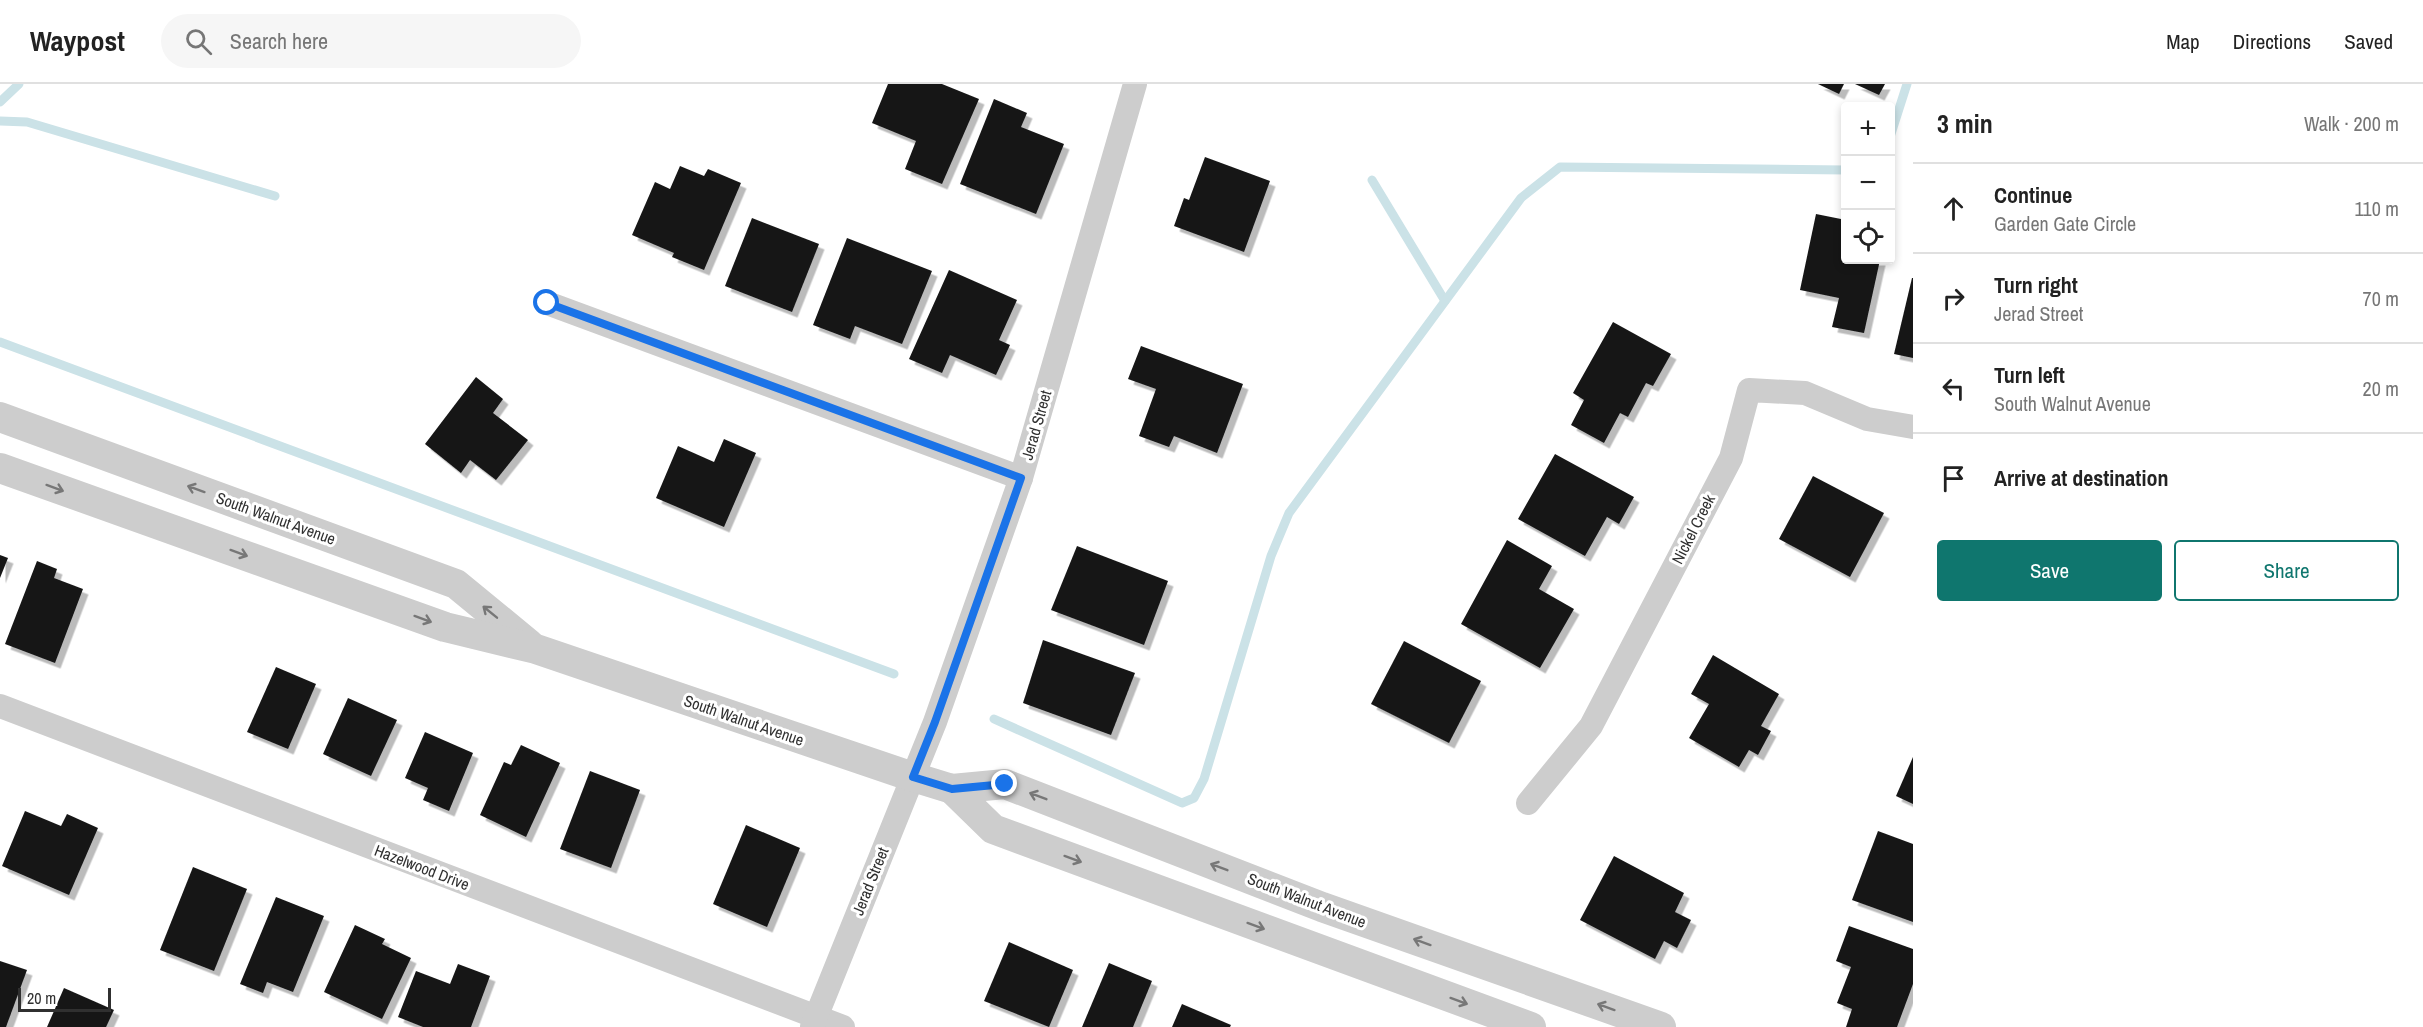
<!DOCTYPE html>
<html lang="en">
<head>
<meta charset="utf-8">
<style>
	:root { --surface:#fff; --page:#f6f6f6; --text:#222; --muted:#767676; --line:#e0e0e0; --accent:#0f766e }
	body { margin:0; font-family:"Archivo Narrow",sans-serif; background:var(--page); color:var(--text) }
	.controls { position:absolute; right:18px; top:18px; display:grid; overflow:hidden; border-radius:6px; box-shadow:0 3px 9px #0003 }
	.controls button { width:54px; height:54px; display:grid; place-items:center; padding:0; border:0; border-bottom:2px solid var(--line); background:var(--surface); color:var(--text); font:30px sans-serif }
	.scale { position:absolute; left:18px; bottom:15px; width:93px; box-sizing:border-box; padding-left:6px; border:3px solid #303030; border-top:0; font-size:16px; line-height:21px; white-space:nowrap; color:#303030; -webkit-text-stroke:4px #fff; paint-order:stroke }
	.stop { position:absolute; width:18px; height:18px; margin:-14px; border:4px solid #1a73e8; border-radius:50%; background:#fff }
	.stop.end { background:#1a73e8; border-color:#fff; box-shadow:0 2px 6px #0008 }
	.list { margin:0; padding:0; list-style:none }
	h2 { display:flex; justify-content:space-between; align-items:center; height:78px; margin:0; padding:0 24px; font-size:26px }
	h2 small { font-size:20px; font-weight:400; color:var(--muted) }
	.list li { display:grid; grid-template-columns:39px 1fr auto; gap:18px; align-items:center; box-sizing:border-box; height:90px; padding:0 24px; border-top:2px solid var(--line) }
	.list b { display:block; font-size:22px; white-space:nowrap }
	.list p { margin:0; font-size:20px; white-space:nowrap; color:var(--muted) }
	.list em { font-size:20px; font-style:normal; color:var(--muted) }
	.actions { display:flex; gap:12px; padding:18px 24px }
	.actions a { flex:1; padding:14px 0; border:2px solid var(--accent); border-radius:6px; text-align:center; font-size:21px; color:var(--accent) }
	.actions .main { background:var(--accent); color:#fff }
	.icon { flex:none; width:33px; height:33px; fill:none; stroke:currentColor; stroke-width:2; stroke-linecap:round; stroke-linejoin:round }
	.map { position:relative; flex:none; width:1913px; height:943px; overflow:hidden }
	header { display:flex; align-items:center; gap:36px; box-sizing:border-box; height:84px; padding:0 30px; background:var(--surface); border-bottom:2px solid var(--line) }
	header strong { font-size:28px }
	nav { display:flex; gap:33px; margin-inline-start:auto; font-size:21px }
	.search { width:420px; height:54px; background:var(--page); display:flex; align-items:center; gap:15px; box-sizing:border-box; padding:0 21px; border-radius:33px; color:var(--muted); font-size:22px }
	main { display:flex }
	aside { flex:1; background:var(--surface) }
	.map>svg:first-child { display:block }
	.lines { fill:none; stroke-linecap:round; stroke-linejoin:round }
	.stream { stroke:#cbe2e7; stroke-width:9 }
	.building { fill:#171717; filter:url(#shadow) }
	.minor { stroke:#cdcdcd; stroke-width:24 }
	.tertiary { stroke:#cdcdcd; stroke-width:30 }
	.oneway { stroke:#777 }
	.route { stroke:#1a73e8; stroke-width:8 }
	.labels { text-anchor:middle; stroke-width:6; stroke-linejoin:round; paint-order:stroke }
	.street-label { font-size:16px; fill:#303030; stroke:#fff }
</style>
</head>
<body>
<header>
<strong>Waypost</strong>
<div class="search"><svg class="icon" aria-label="search" viewBox="0 0 24 24"><circle cx="10" cy="10" r="6"/><path d="M15 15l6 6"/></svg>Search here</div>
<nav><a>Map</a><a>Directions</a><a>Saved</a></nav>
</header>
<main>
<div class="map">
<svg width="1913" height="943" viewBox="0 0 1913 943">
	<defs>
		<filter id="shadow"><feDropShadow dx="5.5" dy="5.5" stdDeviation="0" flood-color="#0004"/></filter>
	</defs>
	<rect width="100%" height="100%" fill="#fff"/>
	<g class="lines">
		<g class="stream">
			<polyline points="0,18 19,0"/>
			<polyline points="0,37 27,38 275,112"/>
			<polyline points="1890,53 1907,0"/>
			<polyline points="1372,96 1445,217"/>
			<polyline points="0,258 894,590"/>
			<polyline points="994,635 1182,719 1194,714 1204,695 1271,472 1289,429 1521,114 1560,83 1846,86"/>
		</g>
	</g>
	<g class="building">
		<polygon points="888,0 942,0 979,15 942,100 905,85 916,57 872,39"/>
		<polygon points="1818,0 1844,0 1839,10"/>
		<polygon points="1855,0 1885,0 1879,11"/>
		<polygon points="994,15 1027,29 1021,43 1064,60 1036,130 960,100"/>
		<polygon points="1205,73 1270,97 1244,168 1174,142 1184,114 1189,116"/>
		<polygon points="680,82 704,92 708,85 741,99 704,186 672,173 674,169 632,151 655,98 670,105"/>
		<polygon points="1816,130 1846,136 1846,176 1880,176 1864,249 1832,243 1839,214 1800,206"/>
		<polygon points="752,134 819,160 792,228 725,202"/>
		<polygon points="847,154 932,187 902,260 855,242 850,255 813,241"/>
		<polygon points="949,186 1017,216 999,256 1010,261 996,291 950,271 942,289 909,275"/>
		<polygon points="1912,194 1913,194 1913,274 1894,270"/>
		<polygon points="1613,238 1671,270 1653,302 1646,299 1628,333 1620,329 1604,359 1571,341 1584,316 1573,309"/>
		<polygon points="1141,262 1243,300 1217,369 1174,352 1169,363 1139,352 1156,305 1128,295"/>
		<polygon points="476,293 503,315 493,329 528,356 496,396 470,376 461,389 425,360"/>
		<polygon points="724,355 756,369 724,443 656,414 678,362 714,378"/>
		<polygon points="1555,370 1634,413 1619,440 1607,433 1585,472 1518,435"/>
		<polygon points="1813,392 1884,429 1850,493 1779,455"/>
		<polygon points="1507,456 1552,482 1539,505 1574,525 1540,584 1461,540"/>
		<polygon points="1077,462 1168,497 1144,561 1051,526"/>
		<polygon points="0,471 8,474 0,494"/>
		<polygon points="37,477 57,485 54,494 83,505 55,579 5,560"/>
		<polygon points="1043,556 1135,589 1111,651 1023,619"/>
		<polygon points="1404,557 1481,597 1449,659 1371,620"/>
		<polygon points="1713,571 1779,610 1761,642 1771,647 1758,671 1749,666 1739,683 1689,654 1709,620 1691,610"/>
		<polygon points="276,583 316,600 288,665 247,648"/>
		<polygon points="348,614 397,636 371,692 323,670"/>
		<polygon points="425,648 473,669 449,727 423,716 428,704 405,694"/>
		<polygon points="521,661 560,679 526,753 480,731 504,678 511,681"/>
		<polygon points="1913,673 1913,720 1896,712"/>
		<polygon points="590,687 640,706 611,784 560,765"/>
		<polygon points="25,727 61,742 67,730 98,744 69,811 2,782"/>
		<polygon points="746,741 800,764 767,843 713,820"/>
		<polygon points="1878,747 1913,760 1913,838 1852,816"/>
		<polygon points="1614,772 1684,809 1675,828 1691,836 1677,864 1664,857 1655,875 1580,836"/>
		<polygon points="193,783 247,805 214,887 160,866"/>
		<polygon points="276,813 324,832 293,908 267,898 263,909 240,900"/>
		<polygon points="355,841 385,855 382,860 411,874 382,935 324,908"/>
		<polygon points="1849,842 1913,865 1913,900 1897,943 1846,943 1852,925 1837,919 1851,883 1836,877"/>
		<polygon points="1009,858 1073,886 1049,943 984,917"/>
		<polygon points="0,877 27,886 6,943 0,943"/>
		<polygon points="1109,879 1152,897 1133,943 1082,943"/>
		<polygon points="458,880 490,892 471,943 423,943 398,933 416,887 450,900"/>
		<polygon points="64,904 114,926 106,943 47,943"/>
		<polygon points="1182,920 1231,941 1230,943 1172,943"/>
	</g>
	<g class="lines">
		<g class="minor">
			<polyline points="547,219 1021,394"/>
			<polyline points="0,622 843,943"/>
			<polyline points="1528,719 1591,642 1731,374 1749,306 1805,309 1867,335 1913,343"/>
			<polyline points="812,943 935,638 1021,394 1135,0"/>
		</g>
		<g class="tertiary">
			<polyline points="0,333 456,500 529,560"/>
			<polyline points="0,384 445,543 536,565 913,693 952,705 1005,700 1322,823 1661,943"/>
			<polyline points="952,705 993,745 1531,943"/>
		</g>
	</g>
	<defs><path id="oneway-shaft" d="M-6 0H5M1.5-3L5.5 0L1.5 3" fill="none" stroke-width="1.6" stroke-linecap="round" stroke-linejoin="round" transform="scale(1.5)"/></defs>
	<g class="oneway">
		<use href="#oneway-shaft" transform="translate(55 404) rotate(20)"/>
		<use href="#oneway-shaft" transform="translate(196 405) rotate(-160)"/>
		<use href="#oneway-shaft" transform="translate(239 469) rotate(20)"/>
		<use href="#oneway-shaft" transform="translate(490 528) rotate(-141)"/>
		<use href="#oneway-shaft" transform="translate(423 535) rotate(20)"/>
		<use href="#oneway-shaft" transform="translate(1038 712) rotate(-159)"/>
		<use href="#oneway-shaft" transform="translate(1073 775) rotate(20)"/>
		<use href="#oneway-shaft" transform="translate(1219 783) rotate(-159)"/>
		<use href="#oneway-shaft" transform="translate(1256 842) rotate(20)"/>
		<use href="#oneway-shaft" transform="translate(1422 858) rotate(-160)"/>
		<use href="#oneway-shaft" transform="translate(1459 917) rotate(20)"/>
		<use href="#oneway-shaft" transform="translate(1606 923) rotate(-160)"/>
	</g>
	<g class="lines">
		<polyline class="route" points="547,219 1021,394 935,638 913,693 952,705 1005,700"/>
	</g>
	<g class="labels">
		<g class="street-label">
			<text transform="translate(1036 341) rotate(-74)" y="6">Jerad Street</text>
			<text transform="translate(276 434) rotate(20)" y="6">South Walnut Avenue</text>
			<text transform="translate(1693 445) rotate(-63)" y="6">Nickel Creek</text>
			<text transform="translate(744 636) rotate(19)" y="6">South Walnut Avenue</text>
			<text transform="translate(422 783) rotate(21)" y="6">Hazelwood Drive</text>
			<text transform="translate(870 797) rotate(-68)" y="6">Jerad Street</text>
			<text transform="translate(1307 816) rotate(21)" y="6">South Walnut Avenue</text>
		</g>
	</g>
</svg>
<div class="controls">
<button>+</button>
<button>−</button>
<button><svg class="icon" aria-label="locate" viewBox="0 0 24 24"><circle cx="12" cy="12" r="6"/><path d="M12 2v4M12 18v4M2 12h4M18 12h4"/></svg></button>
</div>
<div class="scale">20 m</div>
<div class="stop" style="left:547px;top:219px"></div>
<div class="stop end" style="left:1005px;top:700px"></div>
</div>
<aside>
<h2>3 min<small>Walk · 200 m</small></h2>
<ul class="list">
<li><svg class="icon" aria-label="ahead" viewBox="0 0 24 24"><path d="M12 20V5M6 11l6-6 6 6"/></svg><div><b>Continue</b><p>Garden Gate Circle</p></div><em>110 m</em></li>
<li><svg class="icon" aria-label="right" viewBox="0 0 24 24"><path d="M7 20v-9h11M14 6l5 5-5 5"/></svg><div><b>Turn right</b><p>Jerad Street</p></div><em>70 m</em></li>
<li><svg class="icon" aria-label="left" viewBox="0 0 24 24"><path d="M17 20v-9H6M10 6l-5 5 5 5"/></svg><div><b>Turn left</b><p>South Walnut Avenue</p></div><em>20 m</em></li>
<li><svg class="icon" aria-label="arrive" viewBox="0 0 24 24"><path d="M6 21V4h12l-3 4 3 4H6"/></svg><div><b>Arrive at destination</b></div></li>
</ul>
<div class="actions"><a class="main">Save</a><a>Share</a></div>
</aside>
</main>
</body>
</html>
